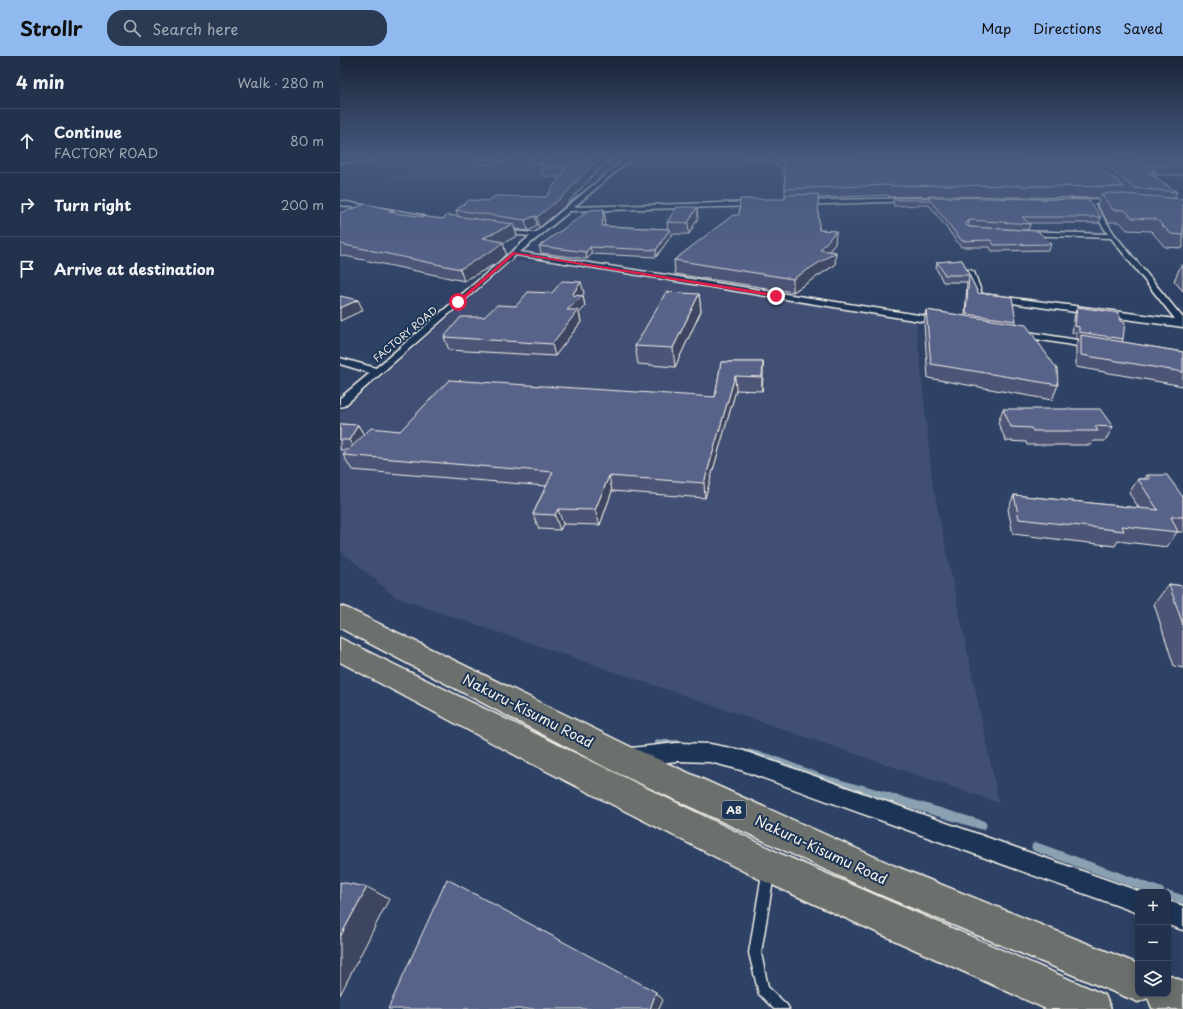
<!DOCTYPE html>
<html lang="en">
<head>
<meta charset="utf-8">
<style>
	:root { --surface:#22324c; --page:#2a3a53; --text:#f1f3f6; --muted:#a2aab5; --line:#3f4d64; --accent:#90b9f0 }
	body { margin:0; font-family:"Playpen Sans",sans-serif; background:var(--page); color:var(--text) }
	.controls { position:absolute; right:12px; bottom:12px; display:grid; overflow:hidden; border-radius:8px; box-shadow:0 2px 10px #0003 }
	.controls button { width:36px; height:36px; display:grid; place-items:center; padding:0; border:0; border-bottom:1px solid var(--line); background:var(--surface); color:var(--text); font:20px sans-serif }
	.stop { position:absolute; width:12px; height:12px; margin:-9px; border:3px solid #e11d48; border-radius:50%; background:#fff }
	.stop.end { background:#e11d48; border-color:#fff; box-shadow:0 1px 4px #0008 }
	.list { margin:0; padding:0; list-style:none }
	h2 { display:flex; justify-content:space-between; align-items:center; height:52px; margin:0; padding:0 16px; font-size:17px }
	h2 small { font-size:13px; font-weight:400; color:var(--muted) }
	.list li { display:grid; grid-template-columns:26px 1fr auto; gap:12px; align-items:center; box-sizing:border-box; height:64px; padding:0 16px; border-top:1px solid var(--line) }
	.list b { display:block; font-size:15px; white-space:nowrap }
	.list p { margin:0; font-size:13px; white-space:nowrap; color:var(--muted) }
	.list em { font-size:13px; font-style:normal; color:var(--muted) }
	.icon { flex:none; width:22px; height:22px; fill:none; stroke:currentColor; stroke-width:2; stroke-linecap:round; stroke-linejoin:round }
	.map { position:relative; flex:none; width:843px; height:953px; overflow:hidden }
	header { display:flex; align-items:center; gap:24px; box-sizing:border-box; height:56px; padding:0 20px; background:var(--accent); color:#111 }
	header strong { font-size:19px }
	nav { display:flex; gap:22px; margin-inline-start:auto; font-size:14px }
	.search { width:280px; height:36px; background:var(--page); display:flex; align-items:center; gap:10px; box-sizing:border-box; padding:0 14px; border-radius:16px; color:var(--muted); font-size:15px }
	main { display:flex }
	aside { flex:1; background:var(--surface) }
	.map>svg:first-child { display:block }
	.built { fill:#3f4f73 }
	.lines { fill:none; stroke-linecap:round; stroke-linejoin:round }
	.stream-far2 { stroke:#8aa1b1; stroke-width:2 }
	.stream-far1 { stroke:#8aa1b1; stroke-width:7 }
	.stream { stroke:#8aa1b1; stroke-width:9 }
	.lane-casing { stroke:#f4f1e8; stroke-width:3 }
	.street-casing { stroke:#f4f1e8; stroke-width:3 }
	.highway-casing { stroke:#f4f1e8; stroke-width:3 }
	.lane { fill:#1d3557; fill-rule:evenodd }
	.street { fill:#1d3557; fill-rule:evenodd }
	.highway { fill:#6c706d; fill-rule:evenodd }
	.wall { fill:#4d5577; stroke:#f4f1e8 }
	.shaded-wall { fill:#3e4561; stroke:#f4f1e8 }
	.building { fill:#59638a; stroke:#f4f1e8 }
	.route { fill:#e11d48 }
	.labels { text-anchor:middle; stroke-width:4; stroke-linejoin:round; paint-order:stroke }
	.far-street-label { font-size:10px; fill:#f4f1e8; stroke:#1d3557 }
	.shield { fill:#1d3557; stroke:#b4b9bc; stroke-width:1 }
	.shield-label { font-size:11px; font-weight:bold; fill:#f4f1e8 }
	.near-street-label { font-size:14px; fill:#f4f1e8; stroke:#1d3557 }
</style>
</head>
<body>
<header>
<strong>Strollr</strong>
<div class="search"><svg class="icon" aria-label="search" viewBox="0 0 24 24"><circle cx="10" cy="10" r="6"/><path d="M15 15l6 6"/></svg>Search here</div>
<nav><a>Map</a><a>Directions</a><a>Saved</a></nav>
</header>
<main>
<aside>
<h2>4 min<small>Walk · 280 m</small></h2>
<ul class="list">
<li><svg class="icon" aria-label="ahead" viewBox="0 0 24 24"><path d="M12 20V5M6 11l6-6 6 6"/></svg><div><b>Continue</b><p>FACTORY ROAD</p></div><em>80 m</em></li>
<li><svg class="icon" aria-label="right" viewBox="0 0 24 24"><path d="M7 20v-9h11M14 6l5 5-5 5"/></svg><div><b>Turn right</b></div><em>200 m</em></li>
<li><svg class="icon" aria-label="arrive" viewBox="0 0 24 24"><path d="M6 21V4h12l-3 4 3 4H6"/></svg><div><b>Arrive at destination</b></div></li>
</ul>
</aside>
<div class="map">
<svg width="843" height="953" viewBox="0 0 843 953">
	<rect width="100%" height="100%" fill="#2e4266"/>
	<filter id="ink" filterUnits="userSpaceOnUse"><feTurbulence type="fractalNoise" baseFrequency=".025" numOctaves="2"/><feDisplacementMap in="SourceGraphic" scale="8" xChannelSelector="R" yChannelSelector="G"/><feConvolveMatrix kernelMatrix="1 2 1 2 8 2 1 2 1" color-interpolation-filters="sRGB"/></filter>
	<g filter="url(#ink)">
		<g class="built">
			<polygon points="94,101 279,101 260,117 252,121 45,125"/>
			<polygon points="173,205 197,205 576,265 593,431 659,747 55,541 0,494 0,357"/>
		</g>
		<g class="lines">
			<polyline class="stream-far2" points="656,142 738,144"/>
			<g class="stream-far1">
				<polyline points="318,687 341,688"/>
				<polyline points="409,697 430,702 479,721 524,734"/>
			</g>
			<g class="stream">
				<polyline points="521,733 642,769"/>
				<polyline points="696,791 820,836"/>
				<polyline points="828,839 843,844"/>
			</g>
			<defs>
				<polygon id="lane" points="428,812 432,814 434,818 421,897 428,931 447,949 449,953 434,953 419,938 409,897 422,818 424,814"/>
				<g id="street">
					<polygon points="287,101 293,101 234,151 418,146 421,148 418,150 230,155 180,196 604,263 608,266 604,269 176,199 4,350 0,351 0,342 30,317 0,308 0,302 36,312 190,180 158,177 155,175 156,174 195,177"/>
					<polygon points="0,102 28,102 31,104 28,106 0,106"/>
					<polygon points="572,142 574,143 574,145 459,149 456,147 459,145"/>
					<polygon points="733,143 780,144 781,145 778,147 754,147 775,179 843,262 843,271 636,242 626,216 627,214 630,214 634,216 642,238 835,263 771,182 682,179 679,177 682,175 768,178 747,147 731,146 730,145"/>
					<polygon points="0,145 82,159 85,161 82,163 0,149"/>
					<polygon points="675,274 756,287 761,290 756,293 672,279 670,277 672,275"/>
					<polygon points="337,687 370,688 401,694 798,835 801,836 798,836 798,857 401,714 370,706 337,705 291,710 284,708 281,701 284,694 291,692"/>
					<polygon points="828,845 843,850 843,874 828,869"/>
				</g>
				<g id="highway">
					<polygon points="0,550 9,553 291,691 555,810 798,908 798,938 828,938 828,919 843,925 843,953 815,953 812,952 808,942 798,946 534,836 269,713 0,572"/>
					<polygon points="0,582 441,798 765,939 771,953 706,953 417,822 179,701 0,606"/>
				</g>
			</defs>
			<use href="#lane" class="lane-casing"/>
			<use href="#street" class="street-casing"/>
			<use href="#highway" class="highway-casing"/>
			<use href="#lane" class="lane"/>
			<use href="#street" class="street"/>
			<use href="#highway" class="highway"/>
		</g>
		<g class="wall">
			<polygon points="133,101 174,101 160,108 136,109"/>
			<polygon points="188,101 272,101 271,106 265,106 224,151 199,172 197,170 188,175 175,173 177,180 163,187 166,198 157,207 124,225 0,199 0,157 53,154 54,157 103,163 118,160 116,154 148,145 206,141 220,121 205,121 204,118 202,118 200,109 201,107 190,108"/>
			<polygon points="402,101 843,101 843,119 814,119 814,120 837,136 834,142 843,143 843,192 825,191 811,175 787,174 780,166 768,166 757,149 759,142 599,140 549,141 548,139 478,142 479,174 496,175 495,188 489,195 496,196 495,209 453,236 335,218 334,204 399,159 445,143 445,124 440,109 436,109 436,107 425,107 423,104 403,105"/>
			<polygon points="600,141 761,161 759,167 689,167 690,168 688,174 628,171 711,188 709,194 652,195 650,191 621,191 589,149 554,150 553,148 554,142"/>
			<polygon points="265,160 264,170 328,173 327,166 358,162 349,178 331,178 331,180 316,201 252,198 247,203 201,197 199,190"/>
			<polygon points="622,204 638,237 676,265 675,267 718,329 712,344 588,322 584,267 586,254 625,260 627,226 603,226 596,212 597,206"/>
			<polygon points="841,209 843,209 843,235 834,225"/>
			<polygon points="244,237 242,240 243,240 245,251 239,257 241,266 215,300 109,294 104,281 144,261 176,250"/>
			<polygon points="359,238 361,255 335,311 298,308 295,290"/>
			<polygon points="737,251 783,283 782,286 843,296 843,330 736,311 736,291 739,283 736,283 736,277 732,277 735,257"/>
			<polygon points="381,306 423,306 422,335 396,334 365,442 272,435 260,469 223,468 220,474 199,473 193,458 206,430 12,414 3,399 8,394 0,394 0,368 18,369 24,379 375,341"/>
			<polygon points="663,353 773,371 765,385 753,385 751,389 687,389 686,386 666,385 658,367"/>
			<polygon points="807,419 843,441 843,476 837,476 827,491 778,485 775,490 673,478 668,453 674,439 799,452 789,437 798,423 805,423"/>
			<polygon points="829,528 843,530 843,612 834,610 814,548"/>
		</g>
		<g class="shaded-wall">
			<polygon points="158,101 174,101 160,108"/>
			<polygon points="260,101 264,101 265,106 224,151 199,172 197,161"/>
			<polygon points="270,101 272,101 271,106"/>
			<polygon points="357,151 358,162 349,178 348,167"/>
			<polygon points="264,153 265,160 264,177 262,170"/>
			<polygon points="53,154 57,165 48,156"/>
			<polygon points="195,160 197,170 188,175 185,164"/>
			<polygon points="630,164 628,170 624,173 626,167"/>
			<polygon points="173,168 177,180 163,187 166,198 157,207 124,225 120,213 143,182"/>
			<polygon points="330,173 331,180 316,201 316,194"/>
			<polygon points="496,175 495,188 479,206 496,196 495,209 453,236 453,223"/>
			<polygon points="250,191 252,198 247,203 246,196"/>
			<polygon points="241,226 244,237 241,242 243,240 245,251 239,257 241,266 215,300 212,288 227,254 232,239"/>
			<polygon points="359,238 361,255 335,311 333,292"/>
			<polygon points="18,244 23,254 0,265 0,252"/>
			<polygon points="423,306 423,320 422,335 422,321"/>
			<polygon points="395,320 396,334 365,442 364,427"/>
			<polygon points="18,369 24,379 15,394 9,384"/>
			<polygon points="269,420 272,435 260,469 255,454"/>
			<polygon points="218,453 223,468 220,474 215,459"/>
			<polygon points="27,831 49,843 0,939 0,881"/>
			<polygon points="316,936 323,944 319,953 310,953"/>
		</g>
		<g class="building">
			<polygon points="205,101 260,101 222,141 197,161 195,160 185,164 116,154 129,144 148,145 155,140 206,141 226,112 203,112 205,109 200,109"/>
			<polygon points="440,101 667,101 747,105 759,111 784,131 601,129 550,130 549,129 445,133 445,113"/>
			<polygon points="750,101 843,101 843,109 805,109 816,115 812,115 815,117 808,117 837,136 794,132 763,107"/>
			<polygon points="771,137 843,143 843,179 831,178 816,163 792,162 785,154 773,154 761,138"/>
			<polygon points="478,138 479,174 496,175 480,194 496,196 453,223 334,204 393,159 399,159 400,143 445,143 445,139"/>
			<polygon points="600,141 749,144 761,161 682,161 690,168 630,164 626,167 626,169 629,171 698,175 711,188 654,189 651,184 622,185 590,144 555,144 554,142"/>
			<polygon points="26,148 53,154 48,156 103,163 108,159 173,168 143,182 163,186 153,194 120,213 0,188 0,157"/>
			<polygon points="337,151 357,151 348,167 327,166"/>
			<polygon points="264,153 262,170 330,173 316,194 250,191 246,196 199,190 250,154"/>
			<polygon points="622,204 638,237 672,241 676,265 626,258 629,219 605,219 597,206"/>
			<polygon points="222,225 241,226 232,239 243,240 227,254 238,254 212,288 104,281 121,261 144,261 157,249 176,250 188,236 212,237"/>
			<polygon points="326,236 359,238 333,292 295,290"/>
			<polygon points="0,240 18,244 0,252"/>
			<polygon points="737,251 779,257 781,265 785,266 783,283 739,276 739,271 735,270"/>
			<polygon points="586,254 686,269 717,313 718,329 591,308"/>
			<polygon points="741,279 843,296 843,316 741,299"/>
			<polygon points="381,306 423,306 422,321 395,320 364,427 269,420 255,454 218,453 215,459 193,458 213,416 3,399 31,372 60,375 109,324 375,341"/>
			<polygon points="663,353 760,353 773,371 755,370 758,375 693,375 691,372 671,371"/>
			<polygon points="0,368 18,369 9,384 0,384"/>
			<polygon points="807,419 827,419 843,441 843,461 831,461 838,476 782,470 784,475 679,463 674,439 818,454 798,423 810,423"/>
			<polygon points="829,528 843,530 843,569"/>
			<polygon points="107,823 316,936 310,953 48,953"/>
			<polygon points="0,826 27,831 0,881"/>
		</g>
	</g>
	<linearGradient id="sky" x2="0" y2="1"><stop stop-color="#192438"/><stop offset="0.43" stop-color="#465a7f"/><stop offset="1" stop-color="#465a7f" stop-opacity="0"/></linearGradient>
	<rect width="843" height="234" fill="url(#sky)"/>
	<polygon class="route" points="173,196 436,238 438,240 436,241 175,198 120,247 117,247 117,245"/>
	<g class="labels">
		<g class="far-street-label">
			<text transform="translate(65 278) rotate(-40)" y="4">FACTORY ROAD</text>
		</g>
		<rect class="shield" x="382" y="745" width="24" height="18" rx="3"/>
		<g class="shield-label">
			<text x="394" y="758">A8</text>
		</g>
		<g class="near-street-label">
			<text transform="translate(188 655) rotate(27)" y="5">Nakuru-Kisumu Road</text>
			<text transform="translate(481 794) rotate(25)" y="5">Nakuru-Kisumu Road</text>
		</g>
	</g>
</svg>
<div class="controls">
<button>+</button>
<button>−</button>
<button><svg class="icon" aria-label="layers" viewBox="0 0 24 24"><path d="M12 4l9 5-9 5-9-5zM3 14l9 5 9-5"/></svg></button>
</div>
<div class="stop" style="left:118px;top:246px"></div>
<div class="stop end" style="left:436px;top:240px"></div>
</div>
</main>
</body>
</html>
